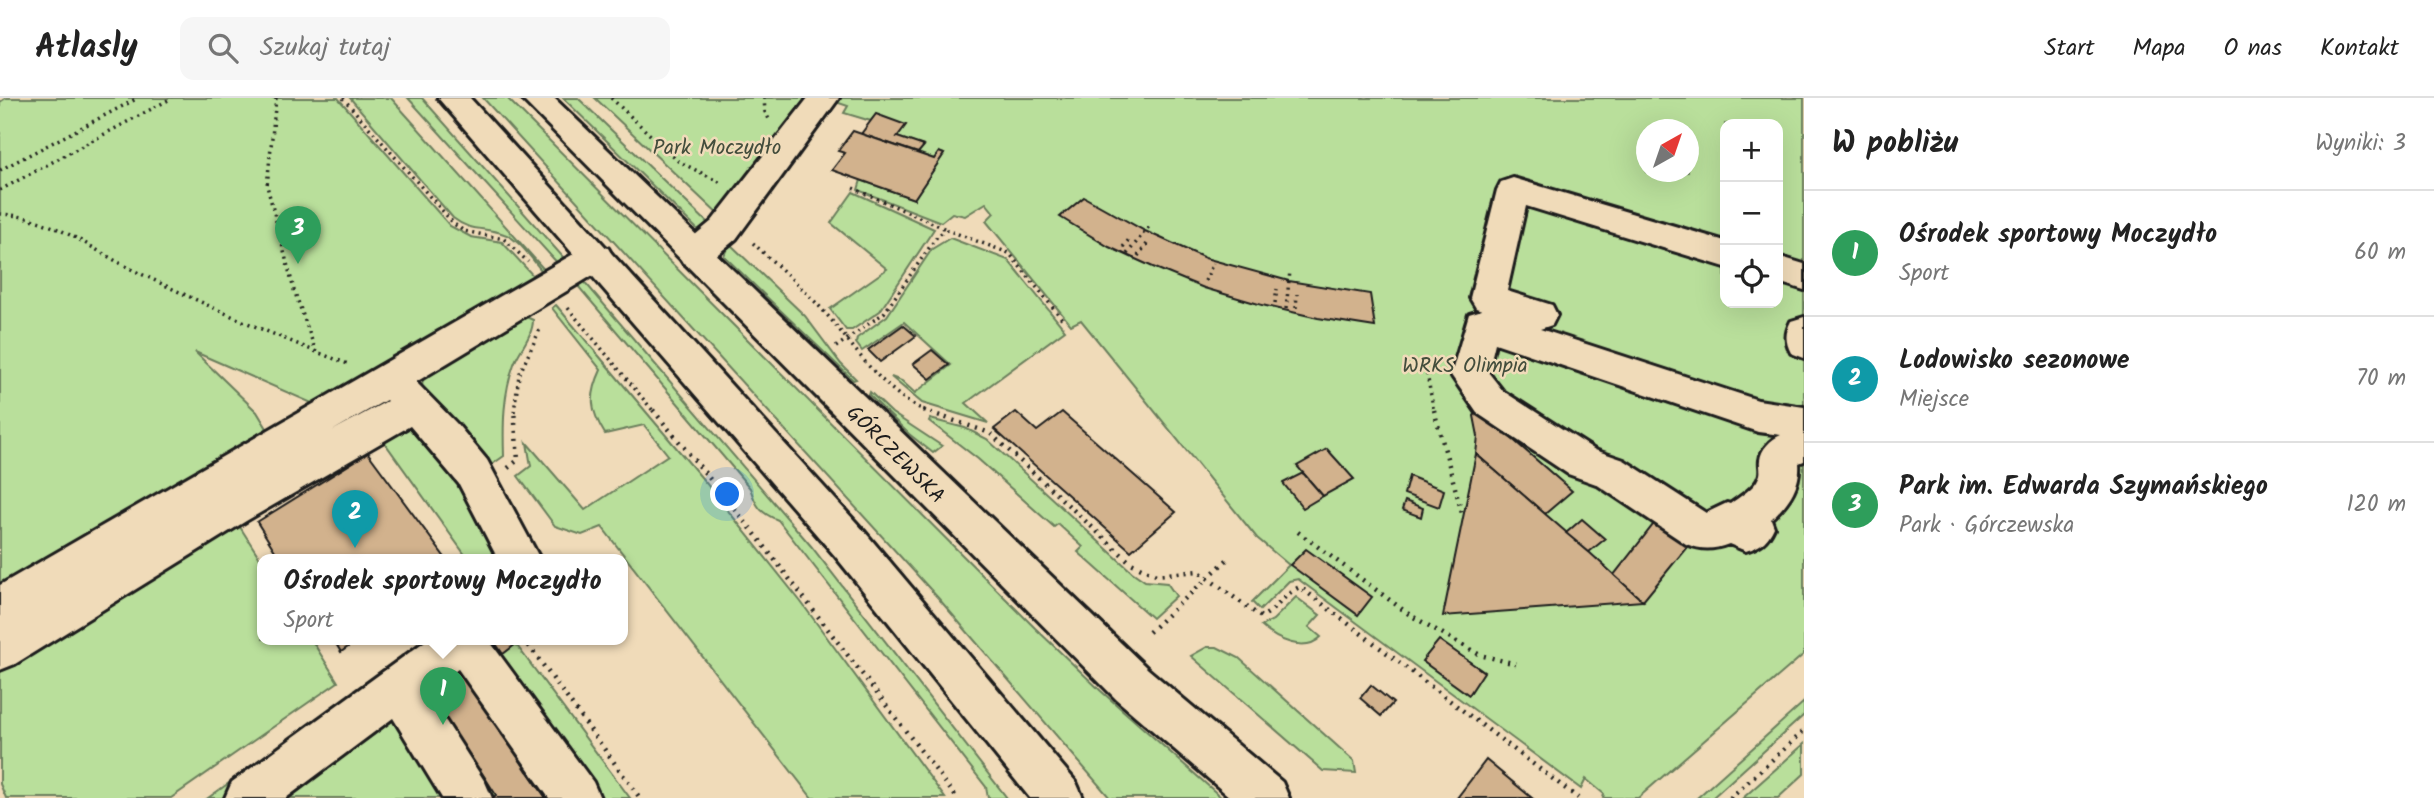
<!DOCTYPE html>
<html lang="pl">
<head>
<meta charset="utf-8">
<style>
	:root { --surface:#fff; --page:#f6f6f6; --text:#222; --muted:#767676; --line:#e0e0e0; --accent:#1a73e8 }
	body { margin:0; font-family:Kalam,sans-serif; background:var(--page); color:var(--text) }
	.controls { position:absolute; right:21px; top:21px; display:grid; overflow:hidden; border-radius:14px; box-shadow:0 7px 28px #0002 }
	.controls button { width:63px; height:63px; display:grid; place-items:center; padding:0; border:0; border-bottom:2px solid var(--line); background:var(--surface); color:var(--text); font:35px sans-serif }
	.compass { position:absolute; left:1636px; top:21px; width:63px; height:63px; border-radius:50%; background:var(--surface); box-shadow:0 7px 28px #0002; rotate:40deg }
	.you { position:absolute; left:728px; top:397px; width:24px; height:24px; margin:-18px; border:5px solid #fff; border-radius:50%; background:#1a73e8; box-shadow:0 0 0 10px #1a73e833 }
	.badge { display:grid; place-items:center; width:46px; height:46px; border-radius:50%; background:var(--accent); color:#fff; font-size:23px; font-weight:700 }
	.pin { position:absolute; translate:-50% -58px; filter:drop-shadow(0 2px 4px #0008) }
	.pin::after { content:''; position:absolute; top:37px; width:24px; height:21px; background:inherit; clip-path:polygon(0 0,100% 0,50% 100%) }
	.popup { position:absolute; left:257px; top:456px; width:371px; height:91px; box-sizing:border-box; display:grid; place-content:center; border-radius:14px; background:var(--surface); filter:drop-shadow(0 2px 5px #0005); font-size:23px; white-space:nowrap; color:var(--muted) }
	.popup b { font-size:26px; color:var(--text) }
	.popup::after { content:''; position:absolute; left:50%; top:100%; margin-left:-14px; border:14px solid transparent; border-top-color:var(--surface) }
	.list { margin:0; padding:0; list-style:none }
	h2 { display:flex; justify-content:space-between; align-items:center; height:91px; margin:0; padding:0 28px; font-size:30px }
	h2 small { font-size:23px; font-weight:400; color:var(--muted) }
	.list li { display:grid; grid-template-columns:46px 1fr auto; gap:21px; align-items:center; box-sizing:border-box; height:126px; padding:0 28px; border-top:2px solid var(--line) }
	.list b { display:block; font-size:26px; white-space:nowrap }
	.list p { margin:0; font-size:23px; white-space:nowrap; color:var(--muted) }
	.list em { font-size:23px; font-style:normal; color:var(--muted) }
	.icon { flex:none; width:38px; height:38px; fill:none; stroke:currentColor; stroke-width:2; stroke-linecap:round; stroke-linejoin:round }
	.map { position:relative; flex:none; width:1804px; height:700px; overflow:hidden }
	header { display:flex; align-items:center; gap:42px; box-sizing:border-box; height:98px; padding:0 35px; background:var(--surface); border-bottom:2px solid var(--line) }
	header strong { font-size:33px }
	nav { display:flex; gap:38px; margin-inline-start:auto; font-size:24px }
	.search { width:490px; height:63px; background:var(--page); display:flex; align-items:center; gap:18px; box-sizing:border-box; padding:0 24px; border-radius:14px; color:var(--muted); font-size:26px }
	main { display:flex }
	aside { flex:1; background:var(--surface) }
	.map>svg:first-child { display:block }
	.green { fill:#b9df9b; stroke:#6a7e5c; stroke-width:2; fill-rule:evenodd }
	.building { fill:#d2b28d; stroke:#1c1c1c; stroke-width:2 }
	.lines { fill:none; stroke-linecap:round; stroke-linejoin:round }
	.minor-casing { stroke:#1c1c1c; stroke-width:6 }
	.major-casing { stroke:#1c1c1c; stroke-width:6 }
	.path-far1 { stroke:#1c1c1c; stroke-width:3.5; stroke-dasharray:2 4.5; stroke-linecap:butt }
	.path { stroke:#1c1c1c; stroke-width:4.5; stroke-dasharray:2 6; stroke-linecap:butt }
	.minor { fill:#f0dbb9; fill-rule:evenodd }
	.major { fill:#f0dbb9; fill-rule:evenodd }
	.labels { text-anchor:middle; stroke-width:5; stroke-linejoin:round; paint-order:stroke }
	.park-label { font-size:21px; fill:#434d3c; stroke:#f0dbb9 }
	.street-label { font-size:21px; fill:#1c1c1c; stroke:#f0dbb9 }
</style>
</head>
<body>
<header>
<strong>Atlasly</strong>
<div class="search"><svg class="icon" aria-label="search" viewBox="0 0 24 24"><circle cx="10" cy="10" r="6"/><path d="M15 15l6 6"/></svg>Szukaj tutaj</div>
<nav><a>Start</a><a>Mapa</a><a>O nas</a><a>Kontakt</a></nav>
</header>
<main>
<div class="map">
<svg width="1804" height="700" viewBox="0 0 1804 700">
	<rect width="100%" height="100%" fill="#f0dbb9"/>
	<filter id="ink" filterUnits="userSpaceOnUse"><feTurbulence type="fractalNoise" baseFrequency=".0143" numOctaves="2"/><feDisplacementMap in="SourceGraphic" scale="14" xChannelSelector="R" yChannelSelector="G"/><feConvolveMatrix kernelMatrix="1 2 1 2 8 2 1 2 1" color-interpolation-filters="sRGB"/></filter>
	<g filter="url(#ink)">
		<g class="green">
			<polygon points="6,0 338,0 450,128 471,139 502,144 538,183 323,310 195,254 257,314 274,342 0,498 0,4"/>
			<path d="M350,0H391L549,177L546,178C535,166 520,141 504,136C483,128 472,135 453,120Z"/>
			<polygon points="408,0 422,0 563,159 561,169"/>
			<polygon points="483,0 507,0 1035,530 1101,593 1222,700 1110,700 939,501"/>
			<polygon points="563,0 578,0 712,129 700,134"/>
			<polygon points="595,0 815,0 723,121"/>
			<path d="M824,0H1804V556L1638,700H1603L1604,696L1586,681L1581,691L1298,481L1289,483L1260,512L1252,504L1289,467L1257,440L1081,222L1071,227L986,123L994,115L986,105L965,118L952,115L941,124L858,92L861,82L914,101L944,56L939,54L934,61L918,55L923,48L897,39L905,28L876,17L871,23L844,15L848,8ZM1725,26H1778V205H1725ZM1646,32H1688V74H1646Z"/>
			<polygon points="853,94 934,131 880,213 852,232 846,232 830,211 887,171 831,125"/>
			<polygon points="950,140 1008,162 1065,232 966,305 988,325 922,305 891,279 902,283 915,295 951,267 904,224 862,253 856,245 857,240 887,218 932,151"/>
			<polygon points="729,145 805,218 841,266 856,281 853,282 724,158"/>
			<path d="M572,181L583,182L811,448L1007,700H988L986,689L778,422C760,415 756,408 750,390Z"/>
			<path d="M556,207L706,385L801,504L945,700H812L602,429L582,437L555,428L518,378L531,368L527,345L585,412L668,357L644,327L605,336C590,312 589,298 601,272L552,210Z"/>
			<path d="M524,218L533,222C533,238 519,252 514,266C503,296 503,327 504,358L487,370L422,289L423,280Z"/>
			<polygon points="870,294 892,315 942,348 933,355 909,336 869,297"/>
			<polygon points="387,301 458,379 498,461 468,461 382,341 345,333 335,322"/>
			<polygon points="930,321 965,330 987,341 1132,474 1145,483 1167,485 1176,498 1152,520 1078,454 1083,449 1058,426 1054,429 978,361 929,323"/>
			<polygon points="233,418 263,465 263,541 311,541 338,584 171,700 6,700 0,686 0,560"/>
			<path d="M1296,499L1320,517L1309,529L1321,539C1305,555 1276,542 1261,528L1273,522Z"/>
			<polygon points="430,541 512,541 630,700 208,700"/>
			<polygon points="1207,549 1217,549 1239,560 1354,663 1356,675 1323,673 1191,558"/>
			<polygon points="1804,604 1804,617 1712,700 1697,700"/>
			<polygon points="1804,646 1804,676 1778,700 1743,700"/>
		</g>
		<g class="building">
			<polygon points="876,16 906,27 897,39 924,48 918,55 861,36"/>
			<polygon points="853,33 934,61 939,54 944,56 914,101 832,72 845,55 838,53"/>
			<polygon points="1084,99 1145,133 1205,160 1289,183 1370,196 1375,229 1318,220 1262,207 1204,190 1153,169 1109,149 1060,119"/>
			<polygon points="903,227 916,238 880,264 868,252"/>
			<polygon points="932,252 949,267 930,281 913,266"/>
			<polygon points="1478,311 1572,393 1545,416 1476,356 1478,338 1474,318"/>
			<polygon points="1016,314 1037,333 1062,314 1176,414 1131,453 994,331"/>
			<polygon points="1327,351 1354,381 1323,398 1297,368"/>
			<polygon points="368,355 446,461 280,461 257,424"/>
			<polygon points="1476,356 1589,454 1643,503 1443,518"/>
			<polygon points="1303,375 1323,398 1303,410 1283,385"/>
			<polygon points="1409,378 1444,392 1439,409 1404,396"/>
			<polygon points="1405,403 1423,410 1421,419 1402,412"/>
			<polygon points="1667,409 1700,433 1643,503 1614,477"/>
			<polygon points="1582,421 1605,441 1589,454 1566,435"/>
			<polygon points="1306,451 1372,499 1358,517 1290,467"/>
			<polygon points="333,541 359,541 341,554"/>
			<polygon points="503,541 513,541 516,546 503,556 496,546"/>
			<polygon points="1439,542 1484,574 1469,597 1422,563"/>
			<polygon points="457,569 490,619 495,615 515,645 511,648 527,673 533,671 528,674 546,700 492,700 496,697 480,672 474,676 454,645 459,642 426,591"/>
			<polygon points="1371,587 1393,605 1381,618 1360,600"/>
			<polygon points="1486,662 1532,700 1457,700"/>
		</g>
		<g class="lines">
			<defs>
				<g id="minor">
					<polygon points="808,0 839,0 736,141 707,165 695,169 683,165 678,156 683,147 712,123"/>
					<path d="M1513,80L1725,143V169L1526,108L1507,193L1552,207L1557,217L1552,227L1540,231L1758,302L1804,309V363L1799,365C1801,388 1787,407 1771,421L1774,429C1767,444 1761,448 1746,453L1729,446C1713,452 1702,452 1686,446L1596,386L1568,376L1477,315L1451,277L1469,216L1482,212L1476,210L1470,200L1497,92L1501,84ZM1495,245L1758,334L1781,337C1771,341 1761,351 1760,362C1759,368 1762,373 1759,379C1755,390 1739,399 1730,406L1727,405L1706,415L1624,362L1595,352L1503,293L1488,274Z"/>
					<path d="M596,146L608,150L613,159L608,168L416,284L457,326L487,362L540,461H498L459,386L410,328L246,423L15,566L0,572V487L584,150ZM386,302L387,303L332,333Z"/>
					<polygon points="1778,158 1804,166 1804,192 1778,184"/>
					<path d="M1804,219V260L1791,255C1785,243 1785,235 1791,223Z"/>
					<polygon points="428,541 488,541 593,684 600,700 549,700 458,571 427,594 485,684 492,700 442,700 393,620 286,700 225,700 232,684"/>
				</g>
				<g id="major">
					<polygon points="438,0 470,0 864,433 1076,684 1083,700 1030,700 836,459"/>
					<polygon points="521,0 554,0 1148,571 1282,684 1289,700 1231,700 1116,601"/>
				</g>
			</defs>
			<use href="#minor" class="minor-casing"/>
			<use href="#major" class="major-casing"/>
			<g class="path-far1">
				<polyline points="276,0 267,88 294,192 316,254"/>
				<polyline points="343,0 454,126 464,133 504,141 528,164"/>
				<polyline points="611,0 678,63 723,86"/>
				<polyline points="764,0 765,14 769,21"/>
				<polyline points="0,72 138,0"/>
				<polyline points="853,90 946,131"/>
				<polyline points="0,92 172,0"/>
				<path d="M0,116C52,118 92,152 137,174C206,207 276,239 348,266"/>
				<path d="M753,145C775,166 799,186 820,209C853,245 880,294 928,314"/>
				<polyline points="1123,149 1131,139"/>
				<polyline points="1127,156 1151,126"/>
				<polyline points="1138,158 1147,146"/>
				<polyline points="1205,183 1213,165"/>
				<polyline points="1275,205 1277,191"/>
				<polyline points="568,210 654,314"/>
				<polyline points="1296,210 1297,196"/>
				<polyline points="1286,211 1290,173"/>
				<polyline points="836,249 884,215 938,137 947,132 1009,155 1063,222"/>
				<polyline points="1427,276 1434,314"/>
				<polyline points="514,314 519,277 541,229"/>
			</g>
			<g class="path">
				<polyline points="653,312 752,432 957,700"/>
				<path d="M923,312L990,335L1131,465L1156,477L1198,473L1261,519C1277,512 1284,495 1300,489L1578,700"/>
				<polyline points="1434,312 1463,419"/>
				<polyline points="508,370 518,362 514,312"/>
				<polyline points="1298,434 1410,517 1480,557 1516,566"/>
				<polyline points="1149,534 1229,460"/>
				<polyline points="524,541 640,700"/>
				<polyline points="1730,700 1804,633"/>
			</g>
			<use href="#minor" class="minor"/>
			<use href="#major" class="major"/>
		</g>
	</g>
	<g class="labels">
		<g class="park-label">
			<text x="717" y="56">Park Moczydło</text>
			<text x="1465" y="274">WRKS Olimpia</text>
		</g>
		<g class="street-label">
			<text transform="translate(896 356) rotate(45)" y="7">GÓRCZEWSKA</text>
		</g>
	</g>
</svg>
<div class="controls">
<button>+</button>
<button>−</button>
<button><svg class="icon" aria-label="locate" viewBox="0 0 24 24"><circle cx="12" cy="12" r="6"/><path d="M12 2v4M12 18v4M2 12h4M18 12h4"/></svg></button>
</div>
<svg class="compass" viewBox="-18 -18 36 36"><path d="M0-13l5 13h-10z" fill="#e53935"/><path d="M0 13l5-13h-10z" fill="#767676"/></svg>
<div class="you"></div>
<div class="pin badge" style="left:443px;top:627px;background:#2e9e5b">1</div>
<div class="popup"><b>Ośrodek sportowy Moczydło</b>Sport</div>
<div class="pin badge" style="left:355px;top:450px;background:#0f9aa8">2</div>
<div class="pin badge" style="left:298px;top:166px;background:#2e9e5b">3</div>
</div>
<aside>
<h2>W pobliżu<small>Wyniki: 3</small></h2>
<ul class="list">
<li><span class="badge" style="background:#2e9e5b">1</span><div><b>Ośrodek sportowy Moczydło</b><p>Sport</p></div><em>60 m</em></li>
<li><span class="badge" style="background:#0f9aa8">2</span><div><b>Lodowisko sezonowe</b><p>Miejsce</p></div><em>70 m</em></li>
<li><span class="badge" style="background:#2e9e5b">3</span><div><b>Park im. Edwarda Szymańskiego</b><p>Park · Górczewska</p></div><em>120 m</em></li>
</ul>
</aside>
</main>
</body>
</html>
